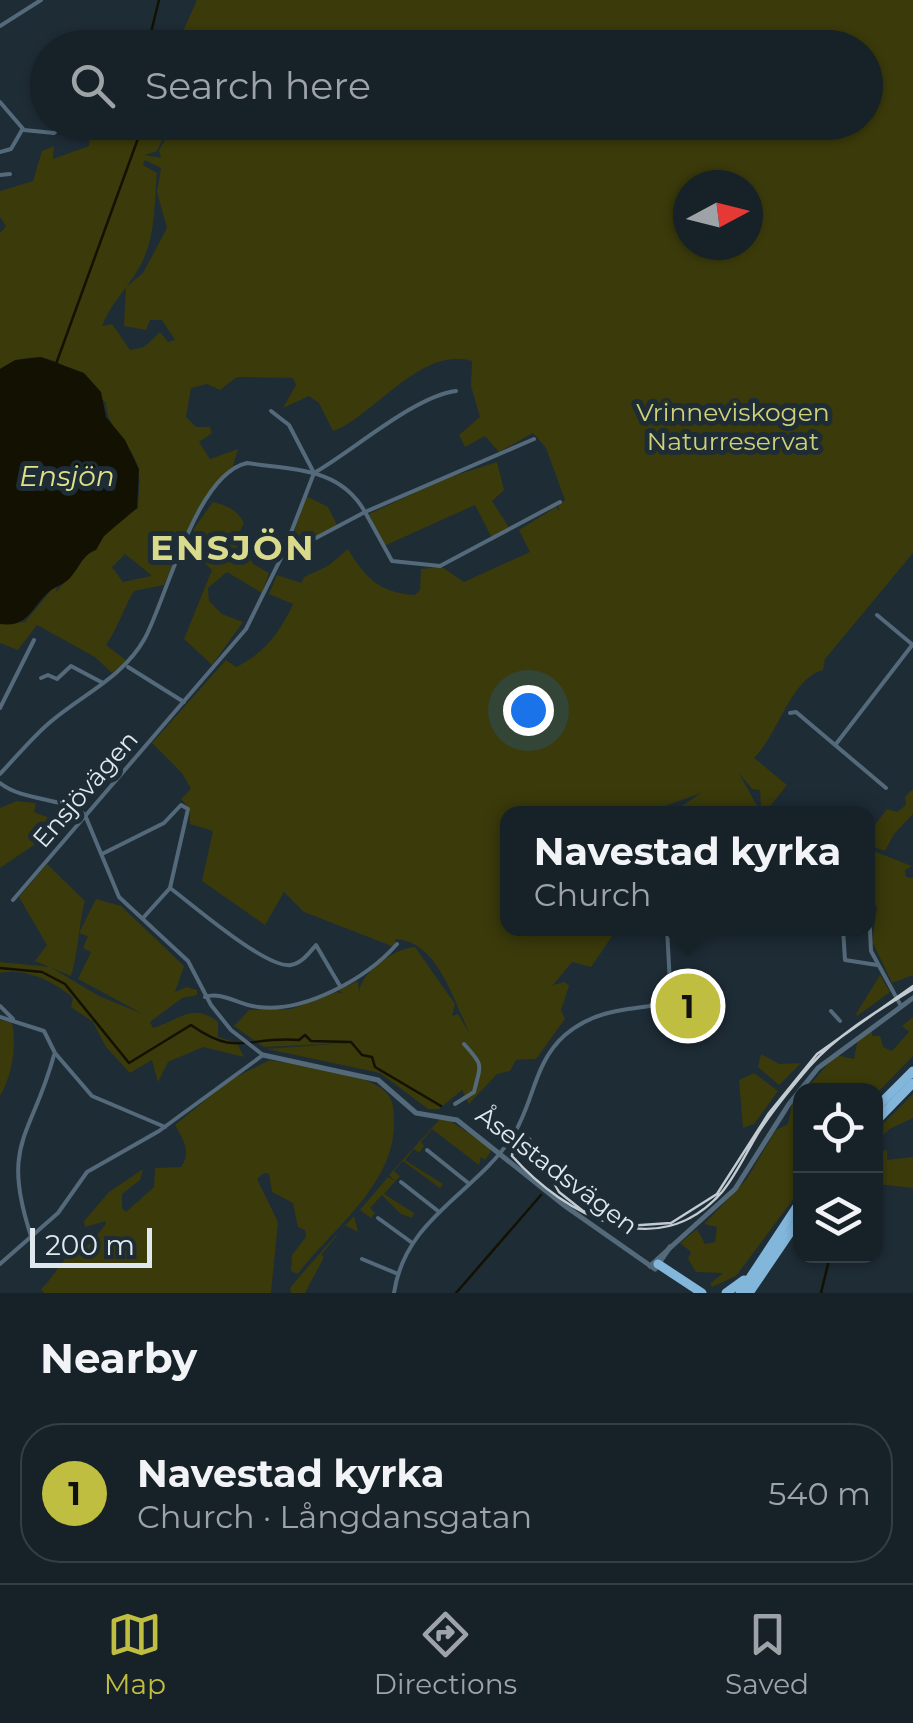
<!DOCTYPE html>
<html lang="en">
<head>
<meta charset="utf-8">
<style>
	:root { --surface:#162128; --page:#1f2930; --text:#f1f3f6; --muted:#9ea3a8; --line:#353e45; --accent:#bfbe41 }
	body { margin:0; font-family:Montserrat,sans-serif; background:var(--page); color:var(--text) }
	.controls { position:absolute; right:30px; bottom:30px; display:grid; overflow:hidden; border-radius:20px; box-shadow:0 2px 8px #0004 }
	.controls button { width:90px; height:90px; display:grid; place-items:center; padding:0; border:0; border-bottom:2px solid var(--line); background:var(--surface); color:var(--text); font:50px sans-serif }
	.compass { position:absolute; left:673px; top:170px; width:90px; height:90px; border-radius:50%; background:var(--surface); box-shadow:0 2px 8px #0004; rotate:83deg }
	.scale { position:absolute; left:30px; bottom:25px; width:122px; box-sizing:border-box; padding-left:10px; border:5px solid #dfe8ee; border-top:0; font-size:28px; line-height:35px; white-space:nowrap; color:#dfe8ee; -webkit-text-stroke:8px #1e2c36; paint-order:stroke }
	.you { position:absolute; left:528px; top:710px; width:35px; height:35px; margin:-25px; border:8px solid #fff; border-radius:50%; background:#1a73e8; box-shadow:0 0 0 15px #1a73e833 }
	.badge { display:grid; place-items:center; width:65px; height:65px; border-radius:50%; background:var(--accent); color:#111; font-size:32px; font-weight:700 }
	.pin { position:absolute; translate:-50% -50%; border:5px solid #fff; box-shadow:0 2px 10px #0006 }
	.popup { position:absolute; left:500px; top:806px; width:375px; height:130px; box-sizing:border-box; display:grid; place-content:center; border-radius:20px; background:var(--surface); filter:drop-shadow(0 2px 8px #0005); font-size:32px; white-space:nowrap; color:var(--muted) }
	.popup b { font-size:38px; color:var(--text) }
	.popup::after { content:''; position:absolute; left:50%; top:100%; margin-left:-20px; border:20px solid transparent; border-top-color:var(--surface) }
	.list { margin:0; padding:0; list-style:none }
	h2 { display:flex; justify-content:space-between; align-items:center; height:130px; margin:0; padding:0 40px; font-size:42px }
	h2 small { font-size:32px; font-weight:400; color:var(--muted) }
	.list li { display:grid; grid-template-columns:65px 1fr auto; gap:30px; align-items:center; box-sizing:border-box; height:140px; margin:0 20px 20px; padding:0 20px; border:2px solid var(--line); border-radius:40px }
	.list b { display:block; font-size:38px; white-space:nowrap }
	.list p { margin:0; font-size:32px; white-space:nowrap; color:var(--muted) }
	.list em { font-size:32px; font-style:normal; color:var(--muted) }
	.icon { flex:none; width:55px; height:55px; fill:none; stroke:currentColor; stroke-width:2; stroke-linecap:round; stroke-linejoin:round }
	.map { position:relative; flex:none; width:913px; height:1293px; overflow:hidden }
	.search { position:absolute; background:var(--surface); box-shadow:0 2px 8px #0004; left:30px; right:30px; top:30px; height:110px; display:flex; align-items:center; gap:25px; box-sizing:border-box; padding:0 35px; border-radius:55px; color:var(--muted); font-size:38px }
	.sheet { height:290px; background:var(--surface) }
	nav { display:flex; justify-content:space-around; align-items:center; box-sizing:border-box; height:140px; border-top:2px solid var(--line); background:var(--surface); font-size:28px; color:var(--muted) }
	nav a { display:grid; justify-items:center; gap:5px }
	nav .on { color:var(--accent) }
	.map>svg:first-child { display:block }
	.green { fill:#3a3a0b; fill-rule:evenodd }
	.water { fill:#131202 }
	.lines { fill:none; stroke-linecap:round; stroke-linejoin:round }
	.stream { stroke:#131202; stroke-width:2.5 }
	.minor { stroke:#546a7a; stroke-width:4 }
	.tertiary { stroke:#546a7a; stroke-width:5 }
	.trunk { stroke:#82b6db; stroke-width:9 }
	.tram { stroke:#c2cbd2; stroke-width:2.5 }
	.labels { text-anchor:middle; stroke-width:10; stroke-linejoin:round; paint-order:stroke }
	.park-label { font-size:25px; fill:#d0d177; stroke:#1e2c36 }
	.street-label { font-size:25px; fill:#dfe8ee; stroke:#1e2c36 }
	.water-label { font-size:28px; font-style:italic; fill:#e1e287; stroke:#1e2c36 }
	.district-label { font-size:35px; font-weight:bold; letter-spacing:2.5px; fill:#d9da8c; stroke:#1e2c36 }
</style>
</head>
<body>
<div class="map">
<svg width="913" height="1293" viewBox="0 0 913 1293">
	<rect width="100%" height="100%" fill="#1e2c36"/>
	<g class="green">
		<path d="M197,0H913V553L825,659L823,670C791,678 778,735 754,758L787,785L767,810L761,809L760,790L752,789L739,773L757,806L745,813H686L682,806L701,793L646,813L508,814V928L617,929L591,967L572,962L553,985L565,982L569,986L561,1010L565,1019L536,1059L516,1060L510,1071L497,1074L469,1104L462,1090L439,1109H428L380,1073L267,1049L347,1043L264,1047L234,1026L249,1010L291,1009L337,992L342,994L339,990L358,981L359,992C362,971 395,948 415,947L455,1004L452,1016L458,1014L471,1036C454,1003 439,942 396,939L394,947L304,912L284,892L265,925L202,881L213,831L190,824V809L181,799L191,789L182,773L152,743L226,660L236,667C265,653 280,632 293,604L269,594L277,575L301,583L304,577L328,566L348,549C365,578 380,593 415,595L420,590L421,569L442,567L464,582L530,552L519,530L556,507L560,511L558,506L565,500L546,448L533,433L499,452L485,436L465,447L459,435L480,417L471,386L472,361C421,345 371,419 333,431L319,403L309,396L283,408L296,385L293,378L237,377L220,390L207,384L191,388L186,417L196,427H210L212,433L199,442L210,459L238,449L233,466L195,514L164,585L134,591C123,609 118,628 106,645L127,661L112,673L95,657L37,625L18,650L0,643V624L25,622L52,589L57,587L56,592C72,574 117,515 138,509C138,497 141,481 138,468C132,443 106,428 106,403C74,370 46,340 0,369V233L6,226L0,217V191L33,181L42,151L54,146L53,159L89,146L91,123H127L119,135L129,123H170L157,151L145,155L161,158L159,150L176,122H866V48L176,47ZM145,160L161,168L157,192L167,228L143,273L126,287L124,326L146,330L150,320H162L175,340L168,342L160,332L144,347L130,350L112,324L102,326C111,302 129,287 140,266C156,238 154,204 157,173L143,165ZM688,185H748V245H688ZM125,554L151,575V576L123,582L112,567Z"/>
		<polygon points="497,462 504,490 492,501 510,529 492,538 475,505 384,546 369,514 447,478"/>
		<polygon points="306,496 328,507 337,525 288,551"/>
		<path d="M213,502C228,506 236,509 244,523L237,537L253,564L269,573L262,593L227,572L208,588L209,601L222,614L243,622L212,665L184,639L212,570L198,556L184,553L195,527Z"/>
		<polygon points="913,789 913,814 894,834 885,851 868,845 868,834 887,809 897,812 906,805 905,797"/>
		<polygon points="17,801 36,803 34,812 55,820 34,845 0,868 0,808"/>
		<polygon points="868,849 912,866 905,870 906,877 913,878 913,975 892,983 872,941 877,908 868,883"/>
		<path d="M47,864L85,901C78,927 79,950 71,976L35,961L47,945L19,897Z"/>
		<path d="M96,899L121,906L184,966L175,992L187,987L197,990V995L182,998L150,1022L153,1028C178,1021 193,1001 218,1022V1037L237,1043L244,1057L203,1047L168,1062L158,1082L152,1060L130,1073L106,1047L93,1022L71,1007L73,998C56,982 24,967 0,973V962L50,967L99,996L143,1014L78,979L91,952L83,948L88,936L79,933Z"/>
		<polygon points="880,975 890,992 857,1016 856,1014"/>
		<polygon points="913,1017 913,1056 876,1094 805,1090 836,1055 854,1059 858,1038 872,1028 872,1036 880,1036 883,1047 892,1051 909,1032 902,1026"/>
		<path d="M0,1020L12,1023C17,1047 12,1075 0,1096Z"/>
		<polygon points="761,1054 779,1064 801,1063 779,1085 758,1067"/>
		<path d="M270,1060C304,1067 353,1069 381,1088C394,1097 394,1109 394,1122C395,1185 332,1228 298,1274L291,1271L292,1255L306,1237L305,1230L298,1227L293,1203L272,1192L269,1174L264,1173L257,1179L278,1222L271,1293H44L41,1289C58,1274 65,1247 90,1244L105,1225L106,1221L85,1227L84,1221L109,1192L143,1169L140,1180L122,1194V1208L126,1212L154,1187L155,1168L181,1167C192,1152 183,1139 175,1125L230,1080Z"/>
		<polygon points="754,1073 778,1091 754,1124 743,1128 739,1080"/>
		<polygon points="913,1094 913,1118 891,1128 876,1141 876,1131"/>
		<polygon points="792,1104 800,1110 800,1190 736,1276 712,1287 710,1284 723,1273 696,1272 688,1259 691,1252 680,1243 697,1229 705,1244 715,1242 717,1227 704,1224 746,1180 776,1130 788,1124"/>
		<polygon points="447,1119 487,1145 491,1151 485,1160 481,1157 479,1165 432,1129 421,1142 424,1146 419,1153 414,1149 405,1160 443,1184 440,1188 403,1161 394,1171 400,1176 384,1194 414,1213 412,1218 401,1214 382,1195 370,1208 375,1213 371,1218 360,1210 388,1177 395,1181 389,1175 439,1120"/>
		<polygon points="887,1150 887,1160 913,1157 913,1188 876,1184 876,1152"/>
		<path d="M354,1216L358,1232L345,1225L321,1255L324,1257L305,1293H291L290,1288C311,1263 332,1239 354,1216Z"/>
	</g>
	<path class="water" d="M41,357L84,373L101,392L106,417L125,440L139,469L137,508L104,536L96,550C82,555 80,567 70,578C65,584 56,586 50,591C31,607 29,628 0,624V369L15,360Z"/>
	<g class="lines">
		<g class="stream">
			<polyline points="148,45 159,0"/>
			<polyline points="56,364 144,122"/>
			<path d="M0,968L42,972L65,984L129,1063L191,1025C238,1058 245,1036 299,1040L305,1035L311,1041L351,1042L362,1055L372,1057L375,1067L441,1106"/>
			<polyline points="876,1157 878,1154"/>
			<polyline points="456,1293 541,1195"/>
			<polyline points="821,1293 830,1256"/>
		</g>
		<g class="minor">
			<polyline points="0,26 41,0"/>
			<polyline points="0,102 24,130 54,133 67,122"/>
			<polyline points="0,152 11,149 22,130"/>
			<polyline points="0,175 10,174"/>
			<polyline points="271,411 289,425 314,473"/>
			<path d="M282,556L314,473C354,450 415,396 456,391"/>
			<polyline points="877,615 913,645"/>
			<polyline points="128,667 184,702"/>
			<polyline points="41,678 48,675 57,679 71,666 103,683"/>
			<polyline points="0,708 34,640"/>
			<polyline points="790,713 796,712 886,788"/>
			<polyline points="836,744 913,644"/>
			<path d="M0,774C16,757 31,739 48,724C81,695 123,678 145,638C167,597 196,474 247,463C293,470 340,467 365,512L534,439"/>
			<path d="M0,783C23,802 70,798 85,815"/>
			<polyline points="102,854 164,823 181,805 188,809 170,888 143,918"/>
			<path d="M170,888C192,904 266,969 291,965C302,963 309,953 316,945L340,986"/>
			<polyline points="868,892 871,951 901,1006"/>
			<polyline points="13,900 246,629 282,556 365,512 392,561 440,566 560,502"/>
			<polyline points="843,928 845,960 877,965"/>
			<path d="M205,997C221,991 240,1005 258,1007C305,1013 367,978 397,944"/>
			<polyline points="0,1006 13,1019"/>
			<polyline points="831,1011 840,1021"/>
			<polyline points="0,1017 44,1031 55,1053 92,1096 165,1127"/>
			<path d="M455,1104L474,1092C481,1063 484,1066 464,1044"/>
			<polyline points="427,1150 467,1182"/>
			<polyline points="401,1182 438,1211"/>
			<polyline points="378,1218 411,1242"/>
			<path d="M31,1236C0,1142 32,1137 54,1055"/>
			<polyline points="362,1259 398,1274"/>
			<polyline points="0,1264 58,1213 87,1172 159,1131 263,1055 231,1030 211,1005 188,961 119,897 85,815"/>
			<path d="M394,1293C405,1218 475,1194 512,1137C534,1104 533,1063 565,1035C591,1013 618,1010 650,1006L670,984L667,928"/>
		</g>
		<g class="tertiary">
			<polyline points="263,1055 378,1080 416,1113 457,1120 565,1206 655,1269 670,1247"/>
			<polyline points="650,1266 735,1189 789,1104 818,1068 913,998"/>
		</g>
		<g class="trunk">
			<polyline points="876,1108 913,1071"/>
			<polyline points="876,1121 913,1083"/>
			<polyline points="658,1264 702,1293"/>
			<polyline points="726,1293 744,1280"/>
			<polyline points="740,1293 800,1202"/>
			<polyline points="749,1293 800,1218"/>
		</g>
		<path class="tram" d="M913,986L817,1054L769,1113L717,1194L671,1223L626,1226L583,1211L559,1192L530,1139L514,1141L512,1156C565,1215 657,1266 722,1192C736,1175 746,1153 758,1133C773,1110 791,1088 809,1067C837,1035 877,1011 913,989"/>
	</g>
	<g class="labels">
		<g class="park-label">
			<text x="733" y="421">Vrinneviskogen<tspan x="733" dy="29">Naturreservat</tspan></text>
		</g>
		<g class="street-label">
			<text transform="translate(85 789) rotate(-49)" y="9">Ensjövägen</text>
			<text transform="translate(557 1170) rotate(37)" y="9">Åselstadsvägen</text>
		</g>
		<g class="water-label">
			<text x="67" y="486">Ensjön</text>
		</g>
		<g class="district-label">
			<text x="233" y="560">ENSJÖN</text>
		</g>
	</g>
</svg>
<div class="controls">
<button><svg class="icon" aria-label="locate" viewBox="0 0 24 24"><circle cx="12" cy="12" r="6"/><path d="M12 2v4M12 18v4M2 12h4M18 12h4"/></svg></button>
<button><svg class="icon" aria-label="layers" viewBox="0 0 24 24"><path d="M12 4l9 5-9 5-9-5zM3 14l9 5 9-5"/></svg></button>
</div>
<svg class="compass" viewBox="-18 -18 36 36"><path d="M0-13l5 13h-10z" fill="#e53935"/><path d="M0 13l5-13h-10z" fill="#9ea3a8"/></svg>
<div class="scale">200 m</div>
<div class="you"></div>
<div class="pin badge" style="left:688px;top:1006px">1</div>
<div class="popup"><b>Navestad kyrka</b>Church</div>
<div class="search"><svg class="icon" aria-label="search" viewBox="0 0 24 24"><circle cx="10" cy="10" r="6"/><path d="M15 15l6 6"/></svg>Search here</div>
</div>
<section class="sheet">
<h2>Nearby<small></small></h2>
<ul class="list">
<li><span class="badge">1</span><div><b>Navestad kyrka</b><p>Church · Långdansgatan</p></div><em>540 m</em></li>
</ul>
</section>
<nav>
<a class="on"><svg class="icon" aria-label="map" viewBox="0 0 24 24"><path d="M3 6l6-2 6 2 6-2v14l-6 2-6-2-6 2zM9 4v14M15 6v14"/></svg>Map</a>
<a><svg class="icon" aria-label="directions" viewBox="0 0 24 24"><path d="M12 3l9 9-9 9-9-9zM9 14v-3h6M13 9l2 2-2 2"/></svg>Directions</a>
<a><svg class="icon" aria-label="saved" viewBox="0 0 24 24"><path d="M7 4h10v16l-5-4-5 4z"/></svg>Saved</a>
</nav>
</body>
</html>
